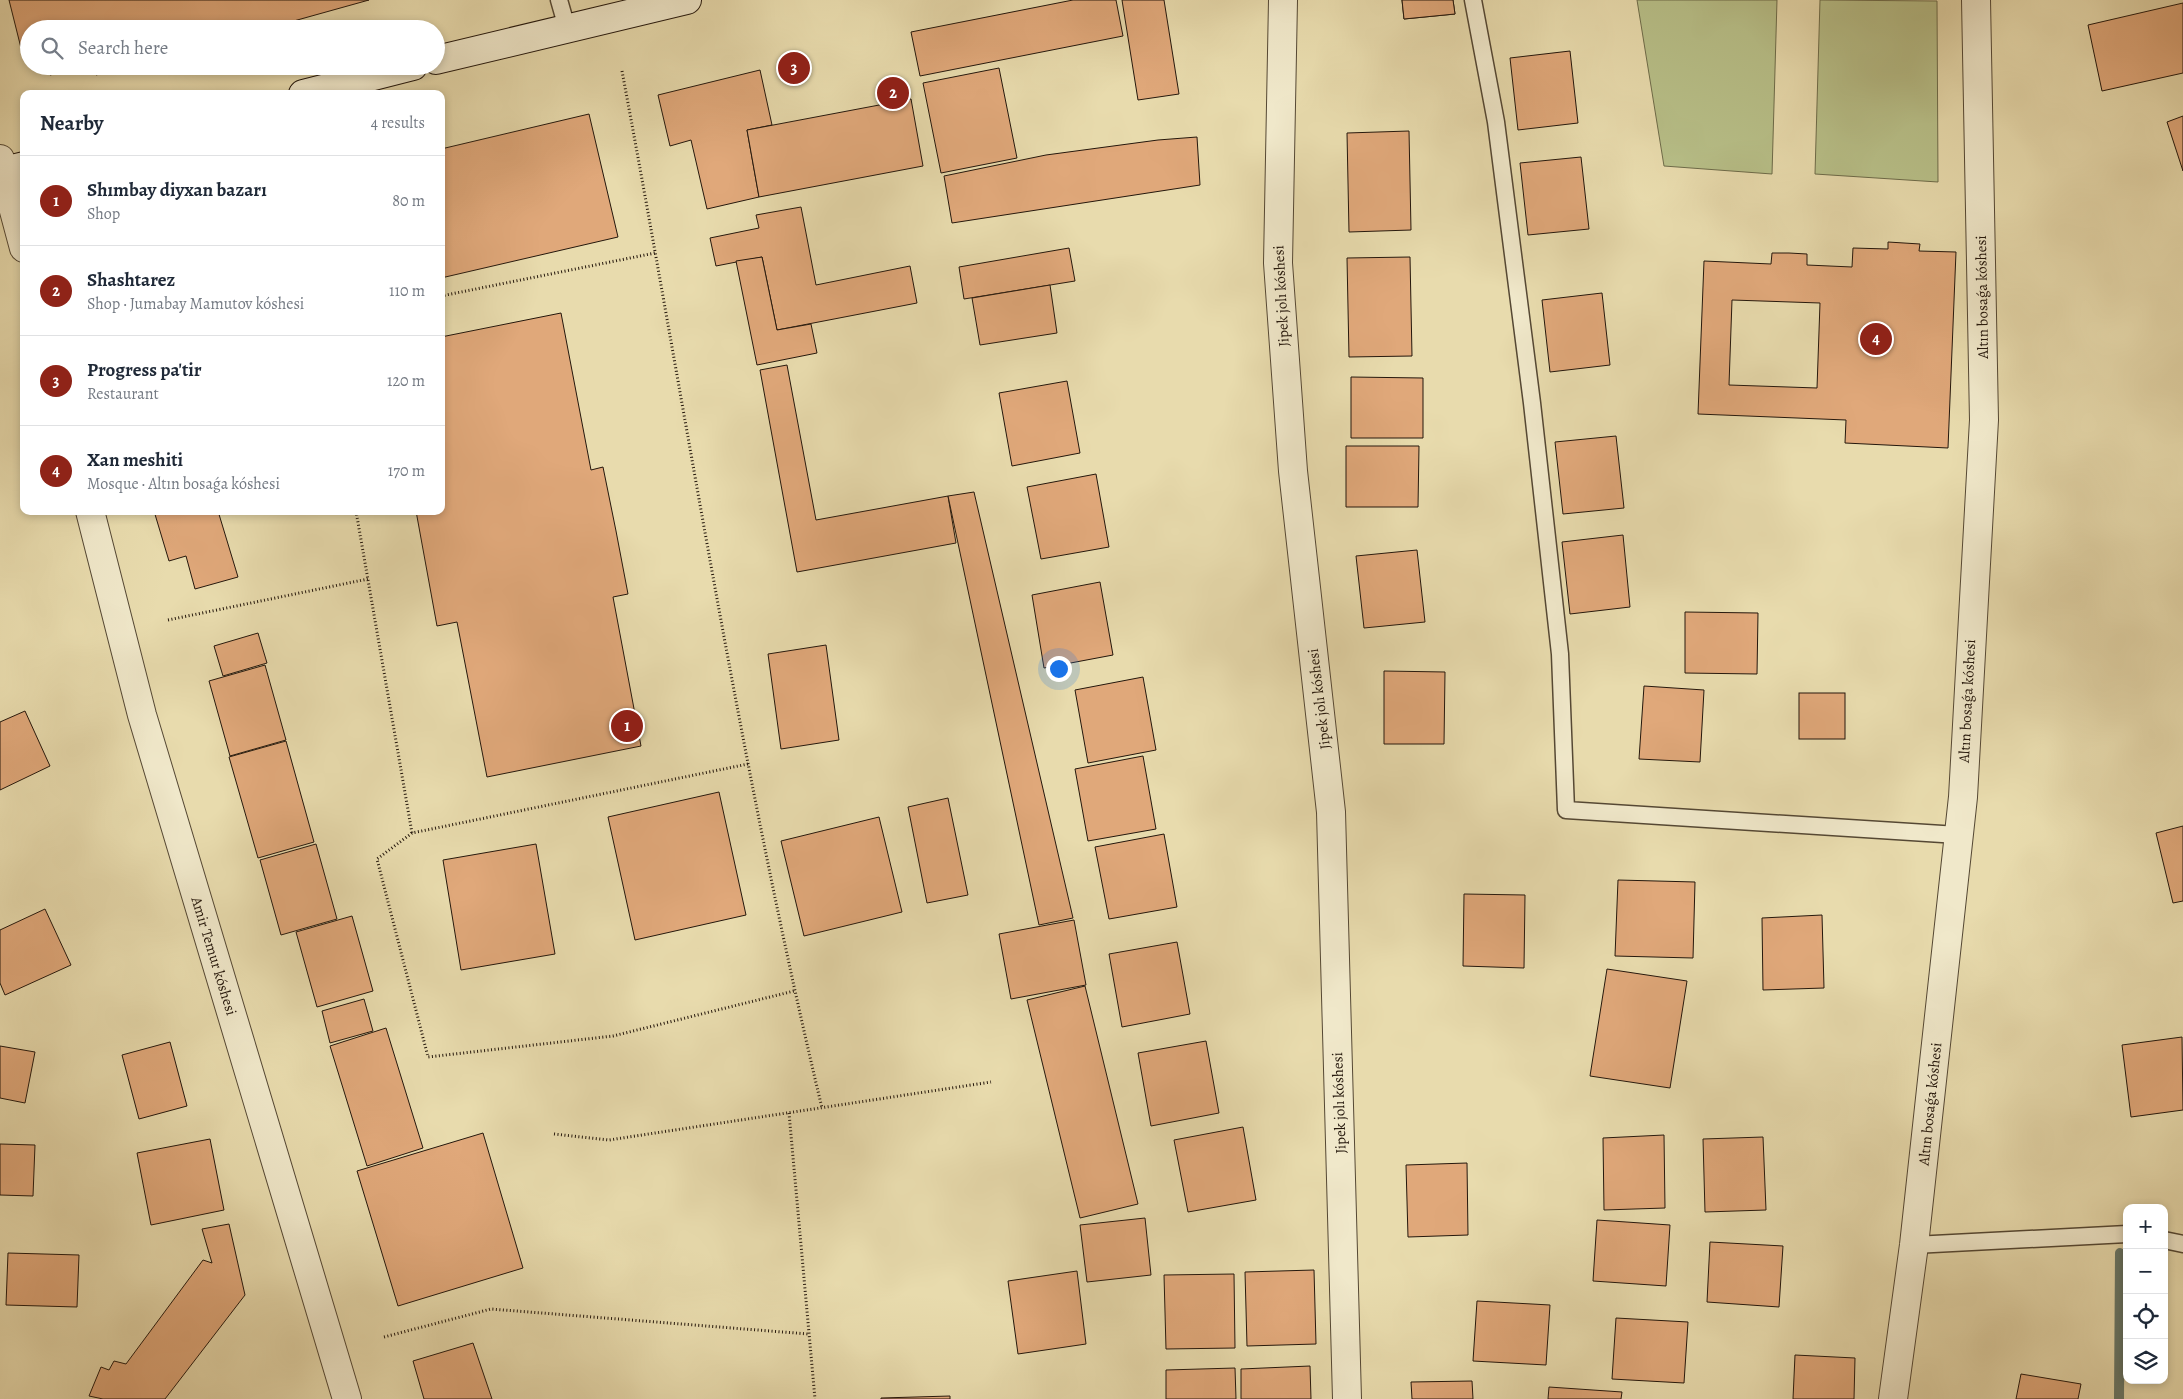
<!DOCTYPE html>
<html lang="en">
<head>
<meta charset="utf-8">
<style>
	:root { --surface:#fff; --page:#f2f2f3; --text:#1f2937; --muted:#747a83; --line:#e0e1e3; --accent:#8f2418 }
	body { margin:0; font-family:Alegreya,serif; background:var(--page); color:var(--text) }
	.controls { position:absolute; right:15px; bottom:15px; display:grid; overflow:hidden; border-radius:10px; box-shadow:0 2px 8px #0003 }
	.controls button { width:45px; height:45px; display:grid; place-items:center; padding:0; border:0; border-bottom:1px solid var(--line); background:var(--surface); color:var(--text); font:25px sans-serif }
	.you { position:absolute; left:1058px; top:668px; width:18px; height:18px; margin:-12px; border:4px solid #fff; border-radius:50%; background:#1a73e8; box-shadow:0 0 0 8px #1a73e833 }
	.badge { display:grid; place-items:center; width:32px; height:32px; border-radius:50%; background:var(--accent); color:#fff; font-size:16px; font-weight:700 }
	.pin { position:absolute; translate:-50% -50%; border:2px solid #fff; box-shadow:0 1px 5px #0006 }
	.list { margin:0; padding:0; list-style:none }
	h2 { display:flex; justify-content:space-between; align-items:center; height:65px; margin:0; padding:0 20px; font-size:21px }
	h2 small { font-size:16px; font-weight:400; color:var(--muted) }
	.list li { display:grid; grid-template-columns:32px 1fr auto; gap:15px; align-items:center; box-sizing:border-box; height:90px; padding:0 20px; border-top:1px solid var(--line) }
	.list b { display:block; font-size:19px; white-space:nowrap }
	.list p { margin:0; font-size:16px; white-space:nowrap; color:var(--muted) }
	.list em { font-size:16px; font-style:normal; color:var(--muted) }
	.icon { flex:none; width:28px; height:28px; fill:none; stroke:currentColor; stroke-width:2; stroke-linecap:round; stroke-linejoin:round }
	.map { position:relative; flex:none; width:2183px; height:1399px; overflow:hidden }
	.search { position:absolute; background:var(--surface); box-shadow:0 2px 8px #0003; left:20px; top:20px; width:425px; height:55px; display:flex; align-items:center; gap:12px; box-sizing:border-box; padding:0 18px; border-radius:28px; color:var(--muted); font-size:19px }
	.panel { position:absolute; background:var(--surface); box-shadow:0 2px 8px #0003; left:20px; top:90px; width:425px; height:425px; border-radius:10px }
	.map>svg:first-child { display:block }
	.green { fill:#b8c089; stroke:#6e6c4a }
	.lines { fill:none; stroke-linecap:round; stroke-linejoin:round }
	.stream { stroke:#69796a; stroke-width:10 }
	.building { fill:#e0a87a; stroke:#24170c; fill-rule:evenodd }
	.lane-casing { stroke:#554834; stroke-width:19 }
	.street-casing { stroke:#554834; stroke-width:30 }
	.secondary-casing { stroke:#24170c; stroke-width:30 }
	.path { stroke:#24170c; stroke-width:3; stroke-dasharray:1 2.5; stroke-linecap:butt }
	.lane { stroke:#f0e8ca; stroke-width:16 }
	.street { stroke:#f0e8ca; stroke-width:28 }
	.secondary { stroke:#f0e8ca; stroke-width:28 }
	.labels { text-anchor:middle; stroke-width:4; stroke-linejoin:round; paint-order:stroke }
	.street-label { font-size:15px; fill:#24170c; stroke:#f0e8ca }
</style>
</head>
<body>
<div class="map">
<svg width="2183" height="1399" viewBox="0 0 2183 1399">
	<rect width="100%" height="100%" fill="#e8dbad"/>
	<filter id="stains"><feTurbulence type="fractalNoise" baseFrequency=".004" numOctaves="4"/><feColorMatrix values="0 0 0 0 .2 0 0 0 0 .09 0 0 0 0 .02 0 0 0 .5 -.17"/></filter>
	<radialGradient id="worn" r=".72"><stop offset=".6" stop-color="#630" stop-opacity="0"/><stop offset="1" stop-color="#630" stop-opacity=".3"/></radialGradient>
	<g class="green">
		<polygon points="1637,0 1777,0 1772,174 1664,166"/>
		<polygon points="1820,0 1937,1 1938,182 1815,174"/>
	</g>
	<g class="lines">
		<polyline class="stream" points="2119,1399 2120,1253"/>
	</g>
	<g class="building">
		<polygon points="9,0 369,0 265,29 29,29 29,54 23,56"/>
		<polygon points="1073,0 1116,0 1123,36 920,76 911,32"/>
		<polygon points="1122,0 1164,0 1179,94 1138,100"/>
		<polygon points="1402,0 1453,0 1455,14 1404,19"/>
		<polygon points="1402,0 1453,0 1455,14 1404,19"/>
		<polygon points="2183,3 2183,73 2102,91 2088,25"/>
		<polygon points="1570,51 1578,123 1518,130 1510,58"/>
		<polygon points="48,66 85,66 50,75"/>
		<polygon points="94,66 128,66 96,75"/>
		<polygon points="999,68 1017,158 941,173 923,83"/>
		<polygon points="760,70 772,125 747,130 759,197 707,209 691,140 670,146 658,95"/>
		<polygon points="911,99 923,166 759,197 747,130"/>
		<polygon points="589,114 618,237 441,278 441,149"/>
		<polygon points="2183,116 2183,171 2167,122"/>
		<polygon points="1409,131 1411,230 1349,232 1347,133"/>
		<polygon points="1197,137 1200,185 952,223 944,176 1046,155 1158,140"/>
		<polygon points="1581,157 1589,229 1528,235 1520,163"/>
		<polygon points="801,207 816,285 910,266 917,303 777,330 762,257 716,266 710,238 759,228 756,215"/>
		<path d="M1888,242L1920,244L1919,251L1956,252L1948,448L1845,443L1846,420L1698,414L1704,261L1771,264L1772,253H1789L1807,254V265L1852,267L1853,248L1888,249ZM1732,300L1820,303L1817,388L1729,385Z"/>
		<polygon points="1069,248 1075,281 964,299 959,267"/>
		<polygon points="762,257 777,330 811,324 817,353 757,365 736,261"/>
		<polygon points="1410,257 1412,356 1349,357 1347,258"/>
		<polygon points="1050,285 1057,333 980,345 972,298"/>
		<polygon points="1602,293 1610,365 1550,372 1542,300"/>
		<polygon points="561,313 591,470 603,467 616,531 628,594 613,597 641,746 487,777 457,622 437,626 416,511 441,511 441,337"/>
		<polygon points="787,365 816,520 948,496 956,543 797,572 760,370"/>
		<polygon points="1351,377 1423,378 1423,438 1351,438"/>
		<polygon points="1067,381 1080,453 1012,466 999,393"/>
		<polygon points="1616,436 1624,508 1563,514 1555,442"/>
		<polygon points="1346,446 1419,446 1418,507 1346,507"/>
		<polygon points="1096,474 1109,547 1041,559 1027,487"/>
		<polygon points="974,492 1073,918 1039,925 948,496"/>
		<polygon points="154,511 218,511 238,577 195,589 186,556 169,561"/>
		<polygon points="1623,535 1630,607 1570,614 1562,542"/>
		<polygon points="1417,550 1425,622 1364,628 1356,556"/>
		<polygon points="1100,582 1113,655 1044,668 1032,595"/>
		<polygon points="1685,612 1758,613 1757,674 1685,673"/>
		<polygon points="258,633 267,663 223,676 214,646"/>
		<polygon points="826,645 839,740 781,749 768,654"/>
		<polygon points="265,665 286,740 230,756 209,681"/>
		<polygon points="1384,671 1445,672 1444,744 1384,744"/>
		<polygon points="1143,677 1156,750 1088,763 1075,690"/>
		<polygon points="1644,686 1704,690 1700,762 1639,759"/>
		<rect x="1799" y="693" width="46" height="46"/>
		<polygon points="25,711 50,766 0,790 0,722"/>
		<polygon points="286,741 314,842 258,858 229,757"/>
		<polygon points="1143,756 1156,829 1088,841 1075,769"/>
		<polygon points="719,792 746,915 635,940 608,817"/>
		<polygon points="948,798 968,895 927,903 908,807"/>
		<polygon points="879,817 902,912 804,936 781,841"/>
		<polygon points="2183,826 2183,901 2173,903 2156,833"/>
		<polygon points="1164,834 1177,907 1109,919 1095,847"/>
		<polygon points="316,844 337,919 281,935 260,860"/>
		<polygon points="536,844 555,954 461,970 443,860"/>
		<polygon points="1618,880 1695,882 1693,958 1615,956"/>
		<polygon points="1464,894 1525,895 1524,968 1463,966"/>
		<polygon points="45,909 71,965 5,995 0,983 0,930"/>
		<polygon points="1822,915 1824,988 1763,990 1762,918"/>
		<polygon points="352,916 373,991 317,1007 296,932"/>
		<polygon points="1074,920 1086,985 1011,999 999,934"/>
		<polygon points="1177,942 1190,1014 1122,1027 1109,954"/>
		<polygon points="1607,969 1687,981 1670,1088 1590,1076"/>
		<polygon points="1085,986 1138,1204 1080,1218 1027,1000"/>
		<polygon points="364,999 373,1031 330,1043 322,1011"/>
		<polygon points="386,1028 423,1148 367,1166 330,1046"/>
		<polygon points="2182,1037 2183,1110 2131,1117 2122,1045"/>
		<polygon points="1206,1041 1219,1113 1151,1126 1138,1053"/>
		<polygon points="170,1042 187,1106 139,1119 122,1055"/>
		<polygon points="0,1046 35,1052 25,1103 0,1098"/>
		<polygon points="1243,1127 1256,1200 1188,1212 1174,1140"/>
		<polygon points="483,1133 523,1268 398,1306 357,1171"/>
		<polygon points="1664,1135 1665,1208 1604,1210 1603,1138"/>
		<polygon points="1763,1137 1766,1210 1705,1212 1703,1139"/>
		<polygon points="210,1139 224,1210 151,1225 137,1153"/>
		<polygon points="0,1144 35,1145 33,1196 0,1195"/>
		<polygon points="1467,1163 1468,1235 1408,1237 1406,1165"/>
		<polygon points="1145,1218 1151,1275 1087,1282 1080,1225"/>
		<polygon points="1597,1220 1670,1225 1666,1286 1593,1281"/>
		<polygon points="229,1224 245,1295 165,1399 103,1399 89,1396 101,1367 109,1370 114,1361 126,1364 203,1260 212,1263 202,1229"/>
		<polygon points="1710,1242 1783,1246 1779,1307 1707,1302"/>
		<polygon points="8,1253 79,1255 77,1307 6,1305"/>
		<polygon points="1314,1270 1316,1344 1247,1346 1245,1272"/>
		<polygon points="1077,1271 1086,1344 1018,1354 1008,1281"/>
		<polygon points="1234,1274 1235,1348 1166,1349 1164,1275"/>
		<polygon points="1477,1301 1550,1305 1546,1365 1473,1361"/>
		<polygon points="1616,1318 1688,1322 1684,1383 1612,1379"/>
		<polygon points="473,1343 492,1399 424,1399 413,1361"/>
		<polygon points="1795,1355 1855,1358 1854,1399 1793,1399"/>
		<polygon points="1310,1366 1311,1399 1241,1399 1241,1369"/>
		<polygon points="1235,1368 1236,1399 1166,1399 1166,1370"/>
		<polygon points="2021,1374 2081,1384 2078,1399 2016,1399"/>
		<polygon points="1472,1381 1473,1399 1412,1399 1411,1382"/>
		<polygon points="1549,1387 1622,1392 1621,1399 1548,1399"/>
		<polygon points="950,1396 950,1399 881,1399 881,1398"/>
	</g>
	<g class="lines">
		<defs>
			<g id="lane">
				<polyline points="559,0 567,28"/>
				<polyline points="1473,0 1496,122 1532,403 1560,654 1566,810 1958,835"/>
				<polyline points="2164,1240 2183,1244"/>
				<polyline points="1914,1245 2127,1234"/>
			</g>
			<g id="street">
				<polyline points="1283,0 1278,263 1293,471 1331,812 1347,1399"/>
				<polyline points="0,159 24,248"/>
				<polyline points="90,511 142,715 347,1399"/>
				<polyline points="1893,1399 1914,1245 1963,797 1984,420 1976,0"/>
			</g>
			<g id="secondary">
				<polyline points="436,60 687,0"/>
				<polyline points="303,94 413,66"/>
				<polyline points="0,172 24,166"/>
			</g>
		</defs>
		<use href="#lane" class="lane-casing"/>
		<use href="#street" class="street-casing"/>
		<use href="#secondary" class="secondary-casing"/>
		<g class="path">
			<path d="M622,71C687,417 740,766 822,1108"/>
			<polyline points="441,296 655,253"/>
			<polyline points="356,511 412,833"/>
			<polyline points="168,620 368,579"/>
			<polyline points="748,764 412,833 377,859 428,1057 613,1036 794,991"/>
			<polyline points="789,1113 815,1399"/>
			<polyline points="554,1134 609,1140 991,1082"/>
			<polyline points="384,1337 491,1309 808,1334"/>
		</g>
		<use href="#lane" class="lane"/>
		<use href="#street" class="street"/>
		<use href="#secondary" class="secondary"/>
	</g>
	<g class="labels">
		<g class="street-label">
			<text transform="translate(1281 296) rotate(-93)" y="5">Jipek jolı kóshesi</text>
			<text transform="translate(1982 297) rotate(-91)" y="5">Altın bosaǵa kóshesi</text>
			<text transform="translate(1319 699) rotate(-97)" y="5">Jipek jolı kóshesi</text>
			<text transform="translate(1967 701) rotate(-87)" y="5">Altın bosaǵa kóshesi</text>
			<text transform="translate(214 956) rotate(73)" y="5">Amir Temur kóshesi</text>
			<text transform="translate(1339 1103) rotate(-92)" y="5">Jipek jolı kóshesi</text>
			<text transform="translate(1930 1104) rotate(-84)" y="5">Altın bosaǵa kóshesi</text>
		</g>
	</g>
	<rect width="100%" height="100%" filter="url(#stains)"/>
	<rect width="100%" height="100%" fill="url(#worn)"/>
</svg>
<div class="controls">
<button>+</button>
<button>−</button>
<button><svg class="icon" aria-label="locate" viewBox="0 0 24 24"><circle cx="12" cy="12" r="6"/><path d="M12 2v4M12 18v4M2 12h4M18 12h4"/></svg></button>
<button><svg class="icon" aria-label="layers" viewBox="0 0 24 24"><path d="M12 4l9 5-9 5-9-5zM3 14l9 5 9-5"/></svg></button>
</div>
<div class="you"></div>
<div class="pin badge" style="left:627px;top:726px">1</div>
<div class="pin badge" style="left:893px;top:93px">2</div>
<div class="pin badge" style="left:794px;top:68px">3</div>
<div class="pin badge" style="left:1876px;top:339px">4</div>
<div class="search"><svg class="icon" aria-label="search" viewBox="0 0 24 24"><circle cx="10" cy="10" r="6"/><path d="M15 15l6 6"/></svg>Search here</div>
<section class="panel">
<h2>Nearby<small>4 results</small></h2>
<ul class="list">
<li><span class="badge">1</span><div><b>Shımbay diyxan bazarı</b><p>Shop</p></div><em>80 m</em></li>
<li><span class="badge">2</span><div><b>Shashtarez</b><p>Shop · Jumabay Mamutov kóshesi</p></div><em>110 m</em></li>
<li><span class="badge">3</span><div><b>Progress pa'tir</b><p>Restaurant</p></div><em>120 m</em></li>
<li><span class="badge">4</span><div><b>Xan meshiti</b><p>Mosque · Altın bosaǵa kóshesi</p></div><em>170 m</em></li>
</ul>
</section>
</div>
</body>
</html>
